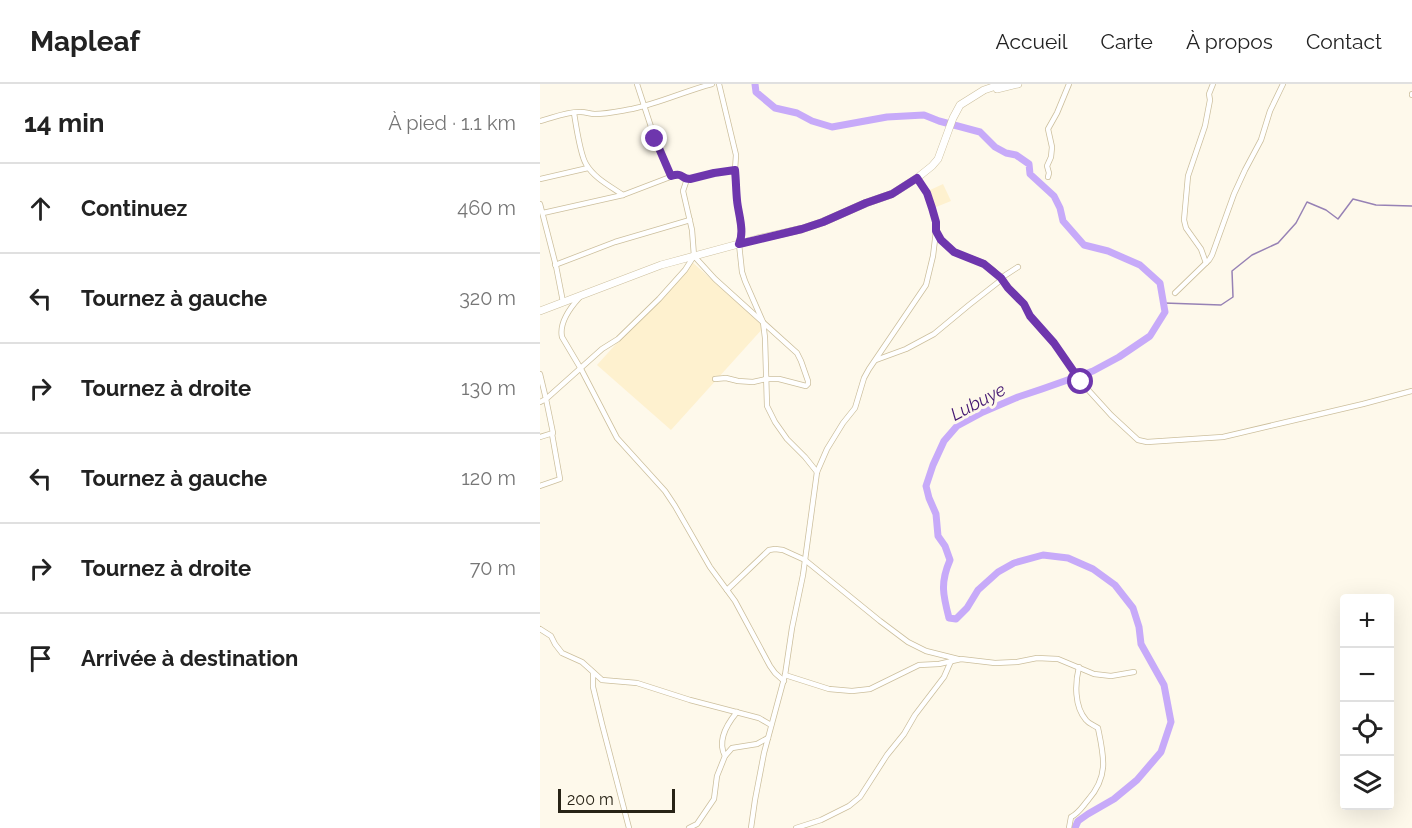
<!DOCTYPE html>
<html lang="fr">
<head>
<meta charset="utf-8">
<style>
	:root { --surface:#fff; --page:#f6f6f6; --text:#222; --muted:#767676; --line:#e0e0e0 }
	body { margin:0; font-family:Raleway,sans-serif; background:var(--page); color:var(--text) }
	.controls { position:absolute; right:18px; bottom:18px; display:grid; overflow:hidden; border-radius:6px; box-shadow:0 6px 24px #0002 }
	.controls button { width:54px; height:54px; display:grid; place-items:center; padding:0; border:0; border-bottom:2px solid var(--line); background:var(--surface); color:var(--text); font:30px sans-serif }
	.scale { position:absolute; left:18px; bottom:15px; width:117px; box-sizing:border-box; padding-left:6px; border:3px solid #282316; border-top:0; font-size:16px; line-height:21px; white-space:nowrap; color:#282316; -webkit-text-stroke:4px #fef9eb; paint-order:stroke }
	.stop { position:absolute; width:18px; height:18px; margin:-14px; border:4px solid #6e36ad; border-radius:50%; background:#fff }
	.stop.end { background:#6e36ad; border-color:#fff; box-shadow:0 2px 6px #0008 }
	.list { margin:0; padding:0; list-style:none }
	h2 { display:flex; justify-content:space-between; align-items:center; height:78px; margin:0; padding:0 24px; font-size:26px }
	h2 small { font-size:20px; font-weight:400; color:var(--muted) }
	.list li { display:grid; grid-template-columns:39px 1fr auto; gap:18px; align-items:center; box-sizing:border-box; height:90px; padding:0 24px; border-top:2px solid var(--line) }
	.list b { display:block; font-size:22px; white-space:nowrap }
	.list em { font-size:20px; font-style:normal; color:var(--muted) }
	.icon { flex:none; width:33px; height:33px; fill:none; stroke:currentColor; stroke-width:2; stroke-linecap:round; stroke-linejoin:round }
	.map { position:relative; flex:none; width:872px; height:744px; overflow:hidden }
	header { display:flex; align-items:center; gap:36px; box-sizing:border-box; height:84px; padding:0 30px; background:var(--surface); border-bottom:2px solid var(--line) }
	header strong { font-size:28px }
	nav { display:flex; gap:33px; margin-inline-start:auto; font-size:21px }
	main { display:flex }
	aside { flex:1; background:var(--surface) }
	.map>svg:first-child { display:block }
	.built { fill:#fef1cf }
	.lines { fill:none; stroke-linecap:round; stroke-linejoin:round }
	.stream { stroke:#9782b5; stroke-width:1.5 }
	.river { stroke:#c7aaf9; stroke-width:7 }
	.street-casing { stroke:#ccbf9d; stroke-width:6 }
	.secondary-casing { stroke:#ccbf9d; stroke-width:8 }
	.street { stroke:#fff; stroke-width:4.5 }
	.secondary { stroke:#fff; stroke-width:7 }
	.route { stroke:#6e36ad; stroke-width:8 }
	.labels { text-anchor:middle; stroke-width:6; stroke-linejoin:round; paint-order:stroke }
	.water-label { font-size:18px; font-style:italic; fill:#431671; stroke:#fef9eb }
</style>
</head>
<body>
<header>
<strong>Mapleaf</strong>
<nav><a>Accueil</a><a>Carte</a><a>À propos</a><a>Contact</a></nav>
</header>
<main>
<aside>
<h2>14 min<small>À pied · 1.1 km</small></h2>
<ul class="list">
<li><svg class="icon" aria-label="ahead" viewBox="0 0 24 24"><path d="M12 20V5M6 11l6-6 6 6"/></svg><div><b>Continuez</b></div><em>460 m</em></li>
<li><svg class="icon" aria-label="left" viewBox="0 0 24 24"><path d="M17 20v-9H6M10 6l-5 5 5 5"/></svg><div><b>Tournez à gauche</b></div><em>320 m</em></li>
<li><svg class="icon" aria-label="right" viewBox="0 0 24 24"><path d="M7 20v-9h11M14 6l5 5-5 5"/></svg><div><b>Tournez à droite</b></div><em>130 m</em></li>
<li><svg class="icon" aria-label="left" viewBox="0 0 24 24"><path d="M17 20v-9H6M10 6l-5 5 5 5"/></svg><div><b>Tournez à gauche</b></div><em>120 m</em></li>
<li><svg class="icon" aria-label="right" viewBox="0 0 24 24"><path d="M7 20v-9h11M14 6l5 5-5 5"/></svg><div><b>Tournez à droite</b></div><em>70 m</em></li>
<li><svg class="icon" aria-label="arrive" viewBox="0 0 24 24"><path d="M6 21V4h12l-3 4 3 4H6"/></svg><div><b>Arrivée à destination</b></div></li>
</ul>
</aside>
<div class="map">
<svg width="872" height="744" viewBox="0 0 872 744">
	<rect width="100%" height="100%" fill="#fef9eb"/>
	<g class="built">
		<polygon points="403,100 411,117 396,123 388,107"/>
		<polygon points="151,177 224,243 131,346 57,281"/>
	</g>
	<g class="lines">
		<polyline class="stream" points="624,219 681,221 693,213 692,187 712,171 738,159 756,139 767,118 786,126 798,135 813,115 836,121 872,122"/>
		<path class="river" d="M215,0L216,8L235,24L257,29L272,37L292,43L347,33L384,31L399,37L440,48L455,63L466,69L476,71L489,80L490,90L514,112L520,124L523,137L544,161L568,167L600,181L620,199L625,228L610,252L579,273L553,287L502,305L478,313L443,328L417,342L404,357L393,381L386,402L389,414L396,430L398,452L405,462L410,476C400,499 403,511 409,534L416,535L427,524L438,506L458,488L474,479L503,471L528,474L553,485L575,501L593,524L599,543L601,560L624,601L631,638L621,668L597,696L574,715L548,730L538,737L535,744"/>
		<defs>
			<g id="street">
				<polyline points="97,0 115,55 131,92"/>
				<polyline points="179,0 196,71 195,86 197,116 201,147 201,155 199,160 202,188 205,197 223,238 225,254 227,322 235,338 247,355 265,373 277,388"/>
				<polyline points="872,10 872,11"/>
				<path d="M34,29C36,41 40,70 46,80C54,94 70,102 83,111"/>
				<path d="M0,37C12,34 28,27 41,28C46,28 50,30 55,30C67,30 80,27 92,25C120,19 145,7 172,0"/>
				<polyline points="508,93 509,89 507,82 511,73 512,63 508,45 517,29 529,0"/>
				<polyline points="377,94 387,109 392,124 396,138 396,147 401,156 414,168 444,179 453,186 484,220 490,232 504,249 514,259 541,298 571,331 598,356 607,358 683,353 823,320 872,307"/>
				<polyline points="0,95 48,84"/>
				<polyline points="147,95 143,107 152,146 154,172"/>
				<polyline points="0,120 16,182 23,218"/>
				<path d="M3,129L83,111L138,90C143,91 145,95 150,95L174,89L195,86"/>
				<polyline points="666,179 661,165 646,144 644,136 648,92 665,42 670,16 669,10 673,0"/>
				<polyline points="15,181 75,158 150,136"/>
				<polyline points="635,209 669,176 672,171 694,110 705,86 721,56 730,27 743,0"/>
				<path d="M39,214C30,224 19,239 22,253L41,285L77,354L125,407L135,422L170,483L195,517L230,582L235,589L244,597"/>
				<polyline points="336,276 366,265 394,250 429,221 461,196 461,194 478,183"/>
				<polyline points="0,290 6,315 0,318"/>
				<polyline points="0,353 13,349 6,315 62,265 78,255 119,215 145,186 154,172 175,195 257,269 261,277 268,297 268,300 266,302 239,295 226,295 213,298 198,297 186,294 175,295"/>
				<polyline points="0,402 20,395 12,350"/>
				<polyline points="187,506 229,466 235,465 243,466 265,476 340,537 368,558 386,567 418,575"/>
				<polyline points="0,545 11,552 15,560 22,569 42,578 62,596 97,599 150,616 219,634 231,641"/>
				<polyline points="53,589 53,603 62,640 89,744"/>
				<polyline points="245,591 289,605 312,607 330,605 379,581 399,580 421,575 455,579 477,578 497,574 518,575 554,590 571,592 594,588"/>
				<path d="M185,672C177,657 187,640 197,628"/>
				<polyline points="149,744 157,740 174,715 177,692 185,672 192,664 217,660 228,654"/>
				<polyline points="211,744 215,716 224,669 245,591 252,544 263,491 277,388 287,365 303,339 315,324 324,294 329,285 386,201 393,172 396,147"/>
				<polyline points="256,744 281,736 309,722 320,713 347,671 364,650 375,631 404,593 411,577"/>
				<path d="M529,744L531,733C539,729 542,723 548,716C569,692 564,673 558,644C554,641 549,640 546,636C534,622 535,599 539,583"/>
			</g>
			<g id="secondary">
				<polyline points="457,5 478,0"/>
				<polyline points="0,227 121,181 217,155 262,145 283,138 326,119 352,110 377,94 392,82 398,75 413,34 420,21 444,6 462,0"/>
			</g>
		</defs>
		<use href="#street" class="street-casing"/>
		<use href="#secondary" class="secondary-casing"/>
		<use href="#street" class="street"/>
		<use href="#secondary" class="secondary"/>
	</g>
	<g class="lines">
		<path class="route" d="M115,55L131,92C144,88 140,95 150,95L174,89L195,86C196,96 196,106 197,116C198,129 205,147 199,160L262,145L283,138L326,119L352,110L377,94L387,109L392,124L396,138V147L401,156L414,168L444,180L461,194L468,204L484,220L490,232L514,259L541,298"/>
	</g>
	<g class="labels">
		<g class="water-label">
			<text transform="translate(438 318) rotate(-28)" y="6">Lubuye</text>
		</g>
	</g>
</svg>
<div class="controls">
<button>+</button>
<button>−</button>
<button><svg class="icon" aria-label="locate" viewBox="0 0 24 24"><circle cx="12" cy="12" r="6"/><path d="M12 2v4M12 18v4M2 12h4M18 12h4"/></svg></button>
<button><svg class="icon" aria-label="layers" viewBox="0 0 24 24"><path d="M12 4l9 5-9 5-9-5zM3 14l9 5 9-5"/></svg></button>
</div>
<div class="scale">200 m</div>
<div class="stop" style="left:541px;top:298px"></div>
<div class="stop end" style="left:115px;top:55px"></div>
</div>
</main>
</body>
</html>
